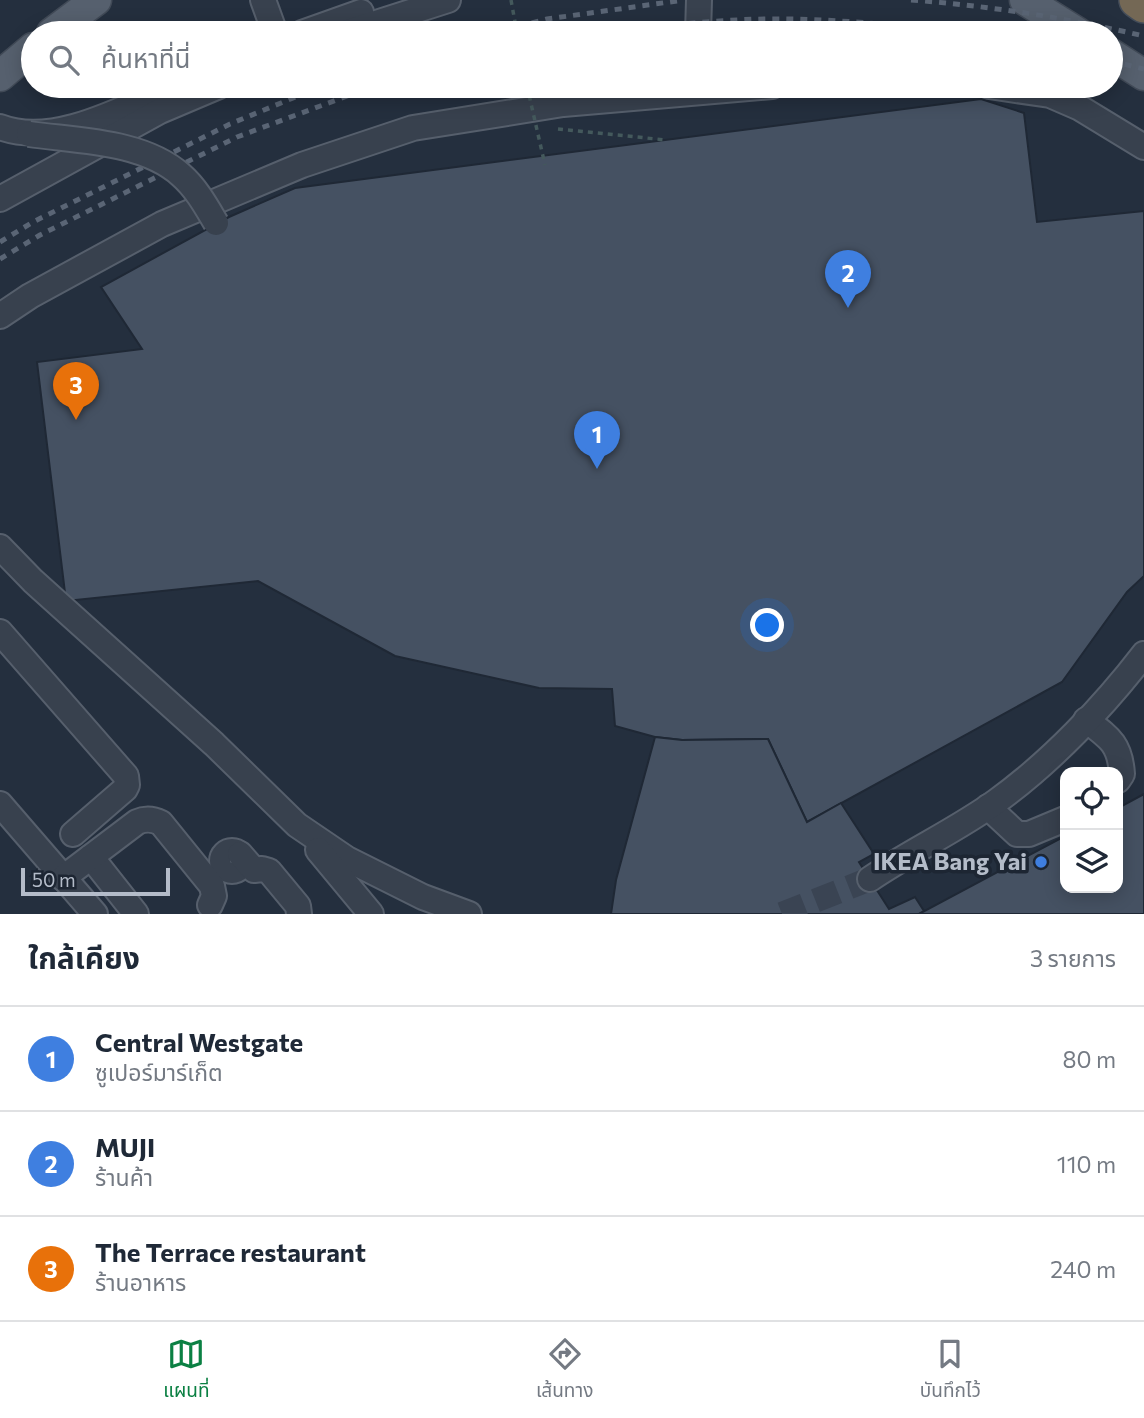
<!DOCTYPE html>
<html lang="th">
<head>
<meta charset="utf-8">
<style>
	:root { --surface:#fff; --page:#f6f6f7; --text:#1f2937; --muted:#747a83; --line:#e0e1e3; --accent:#0b8043 }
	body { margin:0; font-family:Commissioner,"Noto Sans Thai",sans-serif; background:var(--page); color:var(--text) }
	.controls { position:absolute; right:21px; bottom:21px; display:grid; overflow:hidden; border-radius:14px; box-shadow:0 4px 18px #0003 }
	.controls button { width:63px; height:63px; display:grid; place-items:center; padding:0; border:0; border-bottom:2px solid var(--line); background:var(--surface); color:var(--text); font:35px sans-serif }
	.scale { position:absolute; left:21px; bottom:18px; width:149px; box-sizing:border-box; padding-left:7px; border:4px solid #b4bcc9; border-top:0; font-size:19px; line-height:24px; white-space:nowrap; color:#b4bcc9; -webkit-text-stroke:5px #1d2633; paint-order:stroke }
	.you { position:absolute; left:768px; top:626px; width:24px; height:24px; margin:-18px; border:5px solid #fff; border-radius:50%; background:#1a73e8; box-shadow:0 0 0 10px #1a73e833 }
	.badge { display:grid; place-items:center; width:46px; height:46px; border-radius:50%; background:var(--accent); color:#fff; font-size:23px; font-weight:700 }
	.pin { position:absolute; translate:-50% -58px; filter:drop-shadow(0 2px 4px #0008) }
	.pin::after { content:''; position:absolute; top:37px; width:24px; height:21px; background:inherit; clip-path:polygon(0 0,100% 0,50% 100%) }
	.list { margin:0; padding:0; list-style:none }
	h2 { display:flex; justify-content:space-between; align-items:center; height:91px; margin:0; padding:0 28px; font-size:30px }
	h2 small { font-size:23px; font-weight:400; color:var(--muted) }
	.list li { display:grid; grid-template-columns:46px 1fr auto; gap:21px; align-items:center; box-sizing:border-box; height:105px; padding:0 28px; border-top:2px solid var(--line) }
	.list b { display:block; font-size:26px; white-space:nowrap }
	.list p { margin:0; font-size:23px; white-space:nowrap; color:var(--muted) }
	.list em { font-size:23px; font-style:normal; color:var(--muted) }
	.icon { flex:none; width:38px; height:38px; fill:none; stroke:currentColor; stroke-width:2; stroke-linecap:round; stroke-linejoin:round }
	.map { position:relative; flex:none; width:1144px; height:914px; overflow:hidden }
	.search { position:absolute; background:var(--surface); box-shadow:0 4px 18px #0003; left:21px; right:21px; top:21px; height:77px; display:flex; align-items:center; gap:18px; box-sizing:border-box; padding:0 24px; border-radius:38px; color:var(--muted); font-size:26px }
	.sheet { height:406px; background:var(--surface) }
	nav { display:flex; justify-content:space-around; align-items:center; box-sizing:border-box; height:98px; border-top:2px solid var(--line); background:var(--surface); font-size:19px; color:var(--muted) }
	nav a { display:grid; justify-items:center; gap:4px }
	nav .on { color:var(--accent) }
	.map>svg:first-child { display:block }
	.building { fill:#455162; stroke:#1f2835; stroke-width:2 }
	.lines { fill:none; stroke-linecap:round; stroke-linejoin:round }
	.minor-tunnel { stroke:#3a4453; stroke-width:24; stroke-dasharray:24 12; stroke-linecap:butt }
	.minor-casing { stroke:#565f6c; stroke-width:28 }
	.major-casing { stroke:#414a57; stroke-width:33 }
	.highway-casing { stroke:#434c59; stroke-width:38 }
	.path { stroke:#44595c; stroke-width:3.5; stroke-dasharray:5 5; stroke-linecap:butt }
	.minor { stroke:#38414e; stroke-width:24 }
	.major { stroke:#56606e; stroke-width:30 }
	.highway { stroke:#746855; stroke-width:35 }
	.rail { stroke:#5a6575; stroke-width:5; stroke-dasharray:7 7; stroke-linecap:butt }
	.minor-bridge-casing { stroke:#565f6c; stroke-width:28; stroke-linecap:butt }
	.path-bridge { stroke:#44595c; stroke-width:3.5; stroke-dasharray:5 5; stroke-linecap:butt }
	.minor-bridge { stroke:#38414e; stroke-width:24 }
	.shop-dot { fill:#3f7fe0; stroke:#1d2633; stroke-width:2.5 }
	.labels { text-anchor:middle; stroke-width:7; stroke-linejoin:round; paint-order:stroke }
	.poi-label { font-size:24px; font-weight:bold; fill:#b4bcc9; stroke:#1d2633; text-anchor:end }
</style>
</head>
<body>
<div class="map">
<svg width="1144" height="914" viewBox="0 0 1144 914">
	<rect width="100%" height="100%" fill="#242f3e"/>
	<g class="building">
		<polygon points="981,99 1024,113 1037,222 1144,211 1144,576 1127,592 1062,682 807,822 768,739 682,740 655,737 615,726 612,689 539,688 395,656 258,581 66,601 37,362 142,349 101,287 229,217 295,188"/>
		<polygon points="655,737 682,740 768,739 807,822 841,803 874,854 859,862 889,909 915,897 924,911 919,914 611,914 616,880"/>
		<polygon points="1144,794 1144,914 919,914 1065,836 1065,888 1118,888 1118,808"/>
	</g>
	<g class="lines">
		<polyline class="minor-tunnel" points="782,914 870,879"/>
		<defs>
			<g id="minor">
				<polyline points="263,0 275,33"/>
				<polyline points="302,33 361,12"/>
				<polyline points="345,33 448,0"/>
				<polyline points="698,33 699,0"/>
				<polyline points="989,86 1050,95 1080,108 1144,147"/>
				<path d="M0,127C54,148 125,107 175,86"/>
				<polyline points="0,199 160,111 219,86"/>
				<polyline points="0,316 30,296 162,224 302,165 413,128 563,104 772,86"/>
				<polyline points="0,547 33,581 214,744 297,825 347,859 423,897 469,914"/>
				<polyline points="0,632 126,776 127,785 125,789 73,834"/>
				<path d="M1086,720C1110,738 1120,744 1122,774L1118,780"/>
				<polyline points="0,804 95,914"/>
				<polyline points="988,807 1017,834 1029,834 1065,819"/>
				<polyline points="318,850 371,914"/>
				<circle cx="232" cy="861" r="10"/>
				<polyline points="240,854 254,870 262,869 269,871 298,906 299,914"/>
				<polyline points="91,857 136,914"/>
				<path d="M63,878L137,822C146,818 153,819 161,823L212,886L214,896L210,905"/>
				<path d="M870,879C911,851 957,830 997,801C1051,762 1104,706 1144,654"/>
			</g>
			<g id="major">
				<polyline points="1025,0 1078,33"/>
				<polyline points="52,33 96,0"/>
				<polyline points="1111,54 1144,75"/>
				<polyline points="0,76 33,48"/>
			</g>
			<polyline id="highway" points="1137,0 1144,5"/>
		</defs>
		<use href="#minor" class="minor-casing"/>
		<use href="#major" class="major-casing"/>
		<use href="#highway" class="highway-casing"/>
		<g class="path">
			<polyline points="511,0 517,33"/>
			<polyline points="558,129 666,140"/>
		</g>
		<use href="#minor" class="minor"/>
		<use href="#major" class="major"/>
		<use href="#highway" class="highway"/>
		<g class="rail">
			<path d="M911,0C991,6 1066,18 1144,36"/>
			<polyline points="491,33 547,19 684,0"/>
			<path d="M605,33C658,26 711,20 764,19C834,18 903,26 971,33"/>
			<polyline points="1111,61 1144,69"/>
			<polyline points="0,242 33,222 230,124 322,86"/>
			<polyline points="0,259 40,235 237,137 374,86"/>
		</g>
		<defs>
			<path id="minor-bridge" d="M29,134C78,141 143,141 181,175C196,188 206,206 216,223"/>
		</defs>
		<use href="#minor-bridge" class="minor-bridge-casing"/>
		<polyline class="path-bridge" points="527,86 545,165"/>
		<use href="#minor-bridge" class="minor-bridge"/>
	</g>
	<circle class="shop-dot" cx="1041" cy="862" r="7"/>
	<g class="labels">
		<g class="poi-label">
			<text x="1027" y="870">IKEA Bang Yai</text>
		</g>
	</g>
</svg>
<div class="controls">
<button><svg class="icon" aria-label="locate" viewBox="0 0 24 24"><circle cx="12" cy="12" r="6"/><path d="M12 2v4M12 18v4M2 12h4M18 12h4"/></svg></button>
<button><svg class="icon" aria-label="layers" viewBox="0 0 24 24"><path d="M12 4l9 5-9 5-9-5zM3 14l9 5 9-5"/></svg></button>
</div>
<div class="scale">50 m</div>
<div class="you"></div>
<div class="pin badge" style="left:597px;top:469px;background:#3f7fe0">1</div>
<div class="pin badge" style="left:848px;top:308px;background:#3f7fe0">2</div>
<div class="pin badge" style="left:76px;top:420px;background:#e8710a">3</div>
<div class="search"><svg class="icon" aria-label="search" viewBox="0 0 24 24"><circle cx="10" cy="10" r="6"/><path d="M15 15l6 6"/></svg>ค้นหาที่นี่</div>
</div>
<section class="sheet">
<h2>ใกล้เคียง<small>3 รายการ</small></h2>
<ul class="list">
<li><span class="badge" style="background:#3f7fe0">1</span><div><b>Central Westgate</b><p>ซูเปอร์มาร์เก็ต</p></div><em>80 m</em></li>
<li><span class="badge" style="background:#3f7fe0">2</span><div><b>MUJI</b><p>ร้านค้า</p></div><em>110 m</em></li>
<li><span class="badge" style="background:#e8710a">3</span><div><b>The Terrace restaurant</b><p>ร้านอาหาร</p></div><em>240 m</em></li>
</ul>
</section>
<nav>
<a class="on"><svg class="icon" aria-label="map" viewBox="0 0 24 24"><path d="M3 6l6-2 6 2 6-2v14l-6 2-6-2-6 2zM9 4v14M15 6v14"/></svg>แผนที่</a>
<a><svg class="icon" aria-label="directions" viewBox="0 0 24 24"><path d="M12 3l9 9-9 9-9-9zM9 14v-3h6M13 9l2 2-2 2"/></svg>เส้นทาง</a>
<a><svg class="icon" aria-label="saved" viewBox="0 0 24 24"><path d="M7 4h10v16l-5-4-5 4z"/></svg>บันทึกไว้</a>
</nav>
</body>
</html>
